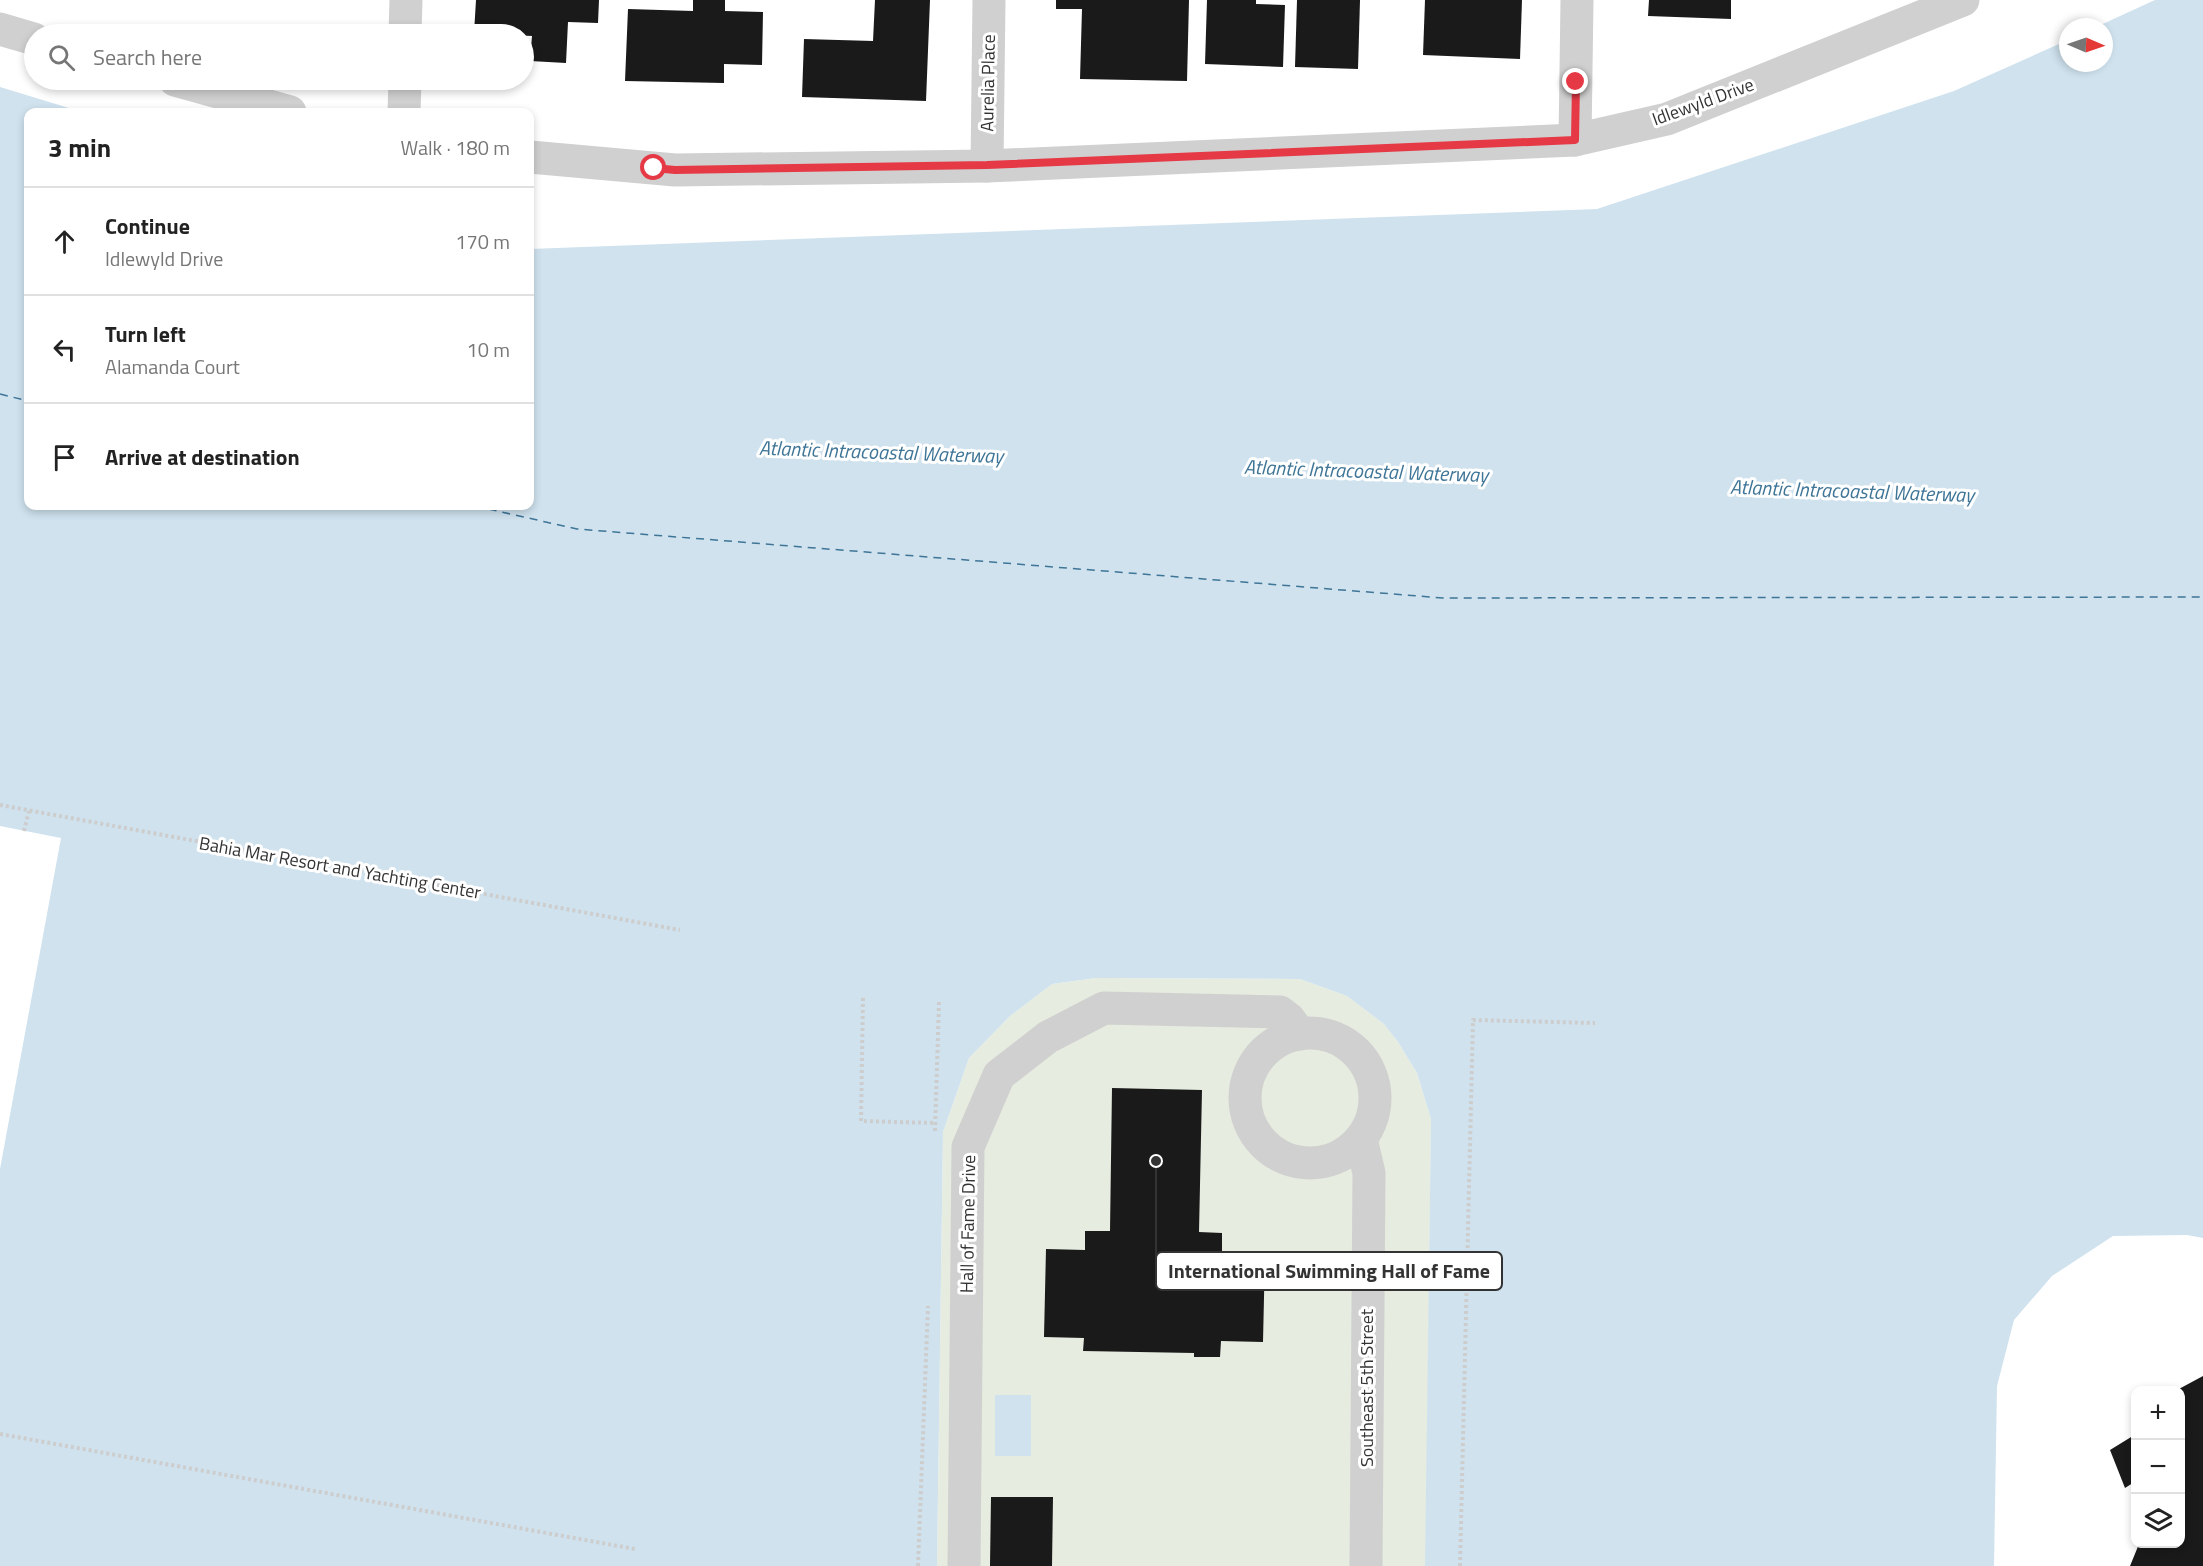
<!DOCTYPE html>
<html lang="en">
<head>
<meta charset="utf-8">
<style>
	:root { --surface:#fff; --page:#f6f6f6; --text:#222; --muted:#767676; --line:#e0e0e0 }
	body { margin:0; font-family:"Titillium Web",sans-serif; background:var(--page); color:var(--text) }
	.controls { position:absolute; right:18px; bottom:18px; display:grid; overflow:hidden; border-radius:12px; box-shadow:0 3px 9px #0003 }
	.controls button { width:54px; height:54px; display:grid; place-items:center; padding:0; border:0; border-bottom:2px solid var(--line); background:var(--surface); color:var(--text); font:30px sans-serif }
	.compass { position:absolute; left:2059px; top:18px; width:54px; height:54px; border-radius:50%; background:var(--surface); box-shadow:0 3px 9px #0003; rotate:92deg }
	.stop { position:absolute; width:18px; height:18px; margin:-14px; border:4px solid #e63946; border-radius:50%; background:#fff }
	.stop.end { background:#e63946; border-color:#fff; box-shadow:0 2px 6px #0008 }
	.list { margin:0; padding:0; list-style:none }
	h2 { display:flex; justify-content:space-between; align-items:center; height:78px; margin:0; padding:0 24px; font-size:26px }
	h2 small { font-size:20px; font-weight:400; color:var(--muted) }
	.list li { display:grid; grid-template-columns:39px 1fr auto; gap:18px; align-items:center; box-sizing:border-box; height:108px; padding:0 24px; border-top:2px solid var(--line) }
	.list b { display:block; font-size:22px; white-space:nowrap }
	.list p { margin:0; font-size:20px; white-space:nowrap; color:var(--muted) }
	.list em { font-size:20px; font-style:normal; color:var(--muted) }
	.icon { flex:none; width:33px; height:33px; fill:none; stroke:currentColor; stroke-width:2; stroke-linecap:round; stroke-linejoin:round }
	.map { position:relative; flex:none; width:2203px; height:1566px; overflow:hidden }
	.search { position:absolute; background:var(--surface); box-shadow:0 3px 9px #0003; left:24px; top:24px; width:510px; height:66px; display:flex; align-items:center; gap:15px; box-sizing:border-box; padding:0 21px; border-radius:33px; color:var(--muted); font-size:22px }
	.panel { position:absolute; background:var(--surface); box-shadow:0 3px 9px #0003; left:24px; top:108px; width:510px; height:402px; border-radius:12px }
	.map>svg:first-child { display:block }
	.green { fill:#e6ecdf }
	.water { fill:#cfe2ee }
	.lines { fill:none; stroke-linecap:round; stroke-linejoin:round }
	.ferry { stroke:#3f7597; stroke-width:1.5; stroke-dasharray:8 6; stroke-linecap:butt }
	.building { fill:#1a1a1a }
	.path { stroke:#cdcdcd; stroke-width:4; stroke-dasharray:3 3; stroke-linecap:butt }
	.minor { stroke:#d0d0d0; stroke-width:33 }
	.route { stroke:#e63946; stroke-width:8 }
	.labels { text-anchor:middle; stroke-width:6; stroke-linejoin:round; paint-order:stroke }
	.street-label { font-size:18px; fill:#333; stroke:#fff }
	.water-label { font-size:20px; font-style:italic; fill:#3f7597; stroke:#fff }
	.leader { fill:none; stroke:#333; stroke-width:2 }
	.callout-dot { fill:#333; stroke:#fff; stroke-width:2 }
	.callout { fill:#fff; stroke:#333; stroke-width:2 }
	.callout-label { font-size:20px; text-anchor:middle; font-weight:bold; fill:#333 }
</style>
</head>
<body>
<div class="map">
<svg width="2203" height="1566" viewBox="0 0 2203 1566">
	<rect width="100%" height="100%" fill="#fff"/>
	<polygon class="green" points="1096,978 1300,979 1347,996 1384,1024 1398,1042 1417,1073 1431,1119 1426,1566 937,1566 943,1132 969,1058 1010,1016 1052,984"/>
	<g class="water">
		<polygon points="2155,0 2203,0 2203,1238 2187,1235 2113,1236 2052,1276 2014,1320 1997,1386 1994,1566 1425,1566 1431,1119 1417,1073 1398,1042 1384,1024 1347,996 1300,979 1096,978 1052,984 1010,1016 969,1058 943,1132 937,1566 0,1566 0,1169 61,838 0,826 0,87 82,112 28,112 28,506 530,506 530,249 1597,209 1954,91 2068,40 2068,63 2104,63 2104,27 2096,27"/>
		<rect x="995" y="1395" width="36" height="61"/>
	</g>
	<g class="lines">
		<g class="ferry">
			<polyline points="0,394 28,401"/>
			<polyline points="475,506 577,529 1443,598 2203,597"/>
		</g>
	</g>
	<g class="building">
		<polygon points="476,0 599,0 598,23 568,22 566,63 530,61 532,36 474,33"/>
		<polygon points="693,0 725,0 725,11 763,12 762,65 724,64 724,83 625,81 628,9 693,11"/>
		<polygon points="875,0 930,0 926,101 802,97 804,39 873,41"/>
		<polygon points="1056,0 1189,0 1187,81 1080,79 1082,9 1056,9"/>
		<polygon points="1207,0 1256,0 1256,4 1285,5 1283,67 1205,64"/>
		<polygon points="1297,0 1360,0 1358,69 1295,67"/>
		<polygon points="1425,0 1522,0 1520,59 1423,55"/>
		<polygon points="1649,0 1731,0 1731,19 1648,16"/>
		<polygon points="1112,1088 1202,1090 1199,1232 1222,1233 1222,1252 1265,1253 1263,1342 1221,1341 1220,1357 1194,1357 1194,1353 1083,1351 1084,1338 1044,1337 1046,1249 1085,1250 1085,1231 1110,1231"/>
		<polygon points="2203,1376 2203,1566 2130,1566 2139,1544 2180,1544 2180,1390 2177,1390"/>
		<polygon points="2136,1434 2136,1481 2125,1488 2110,1450"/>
		<polygon points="991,1497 1053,1497 1052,1566 990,1566"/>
	</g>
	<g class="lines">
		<g class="path">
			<polyline points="0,805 680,930"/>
			<polyline points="24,831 29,811"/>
			<polyline points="863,998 861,1121 935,1123"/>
			<polyline points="935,1131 939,1002"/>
			<polyline points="0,1434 635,1549"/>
			<polyline points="918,1566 928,1306"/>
			<polyline points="1460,1566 1473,1020 1595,1023"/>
		</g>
		<g class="minor">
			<polyline points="0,29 34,39"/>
			<polyline points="405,34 406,0"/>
			<polyline points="175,80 290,112"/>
			<polyline points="404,112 405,80"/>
			<polyline points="1575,140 1577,0"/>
			<polyline points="530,157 675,170 987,166 1575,140 1667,119 1963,0"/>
			<polyline points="987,166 989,0"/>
			<circle cx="1310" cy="1098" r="65"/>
			<polyline points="1361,1139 1369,1173 1366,1566"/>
			<polyline points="964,1566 968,1147 999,1075 1048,1037 1104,1008 1280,1012 1289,1019 1300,1034"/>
		</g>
	</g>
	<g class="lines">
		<polyline class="route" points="654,168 675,170 987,165 1575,140 1576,82"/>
	</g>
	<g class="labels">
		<g class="street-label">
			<text transform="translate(988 83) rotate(-89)" y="6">Aurelia Place</text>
			<text transform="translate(1703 102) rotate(-20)" y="6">Idlewyld Drive</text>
			<text transform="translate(340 868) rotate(10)" y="6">Bahia Mar Resort and Yachting Center</text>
			<text transform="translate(968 1224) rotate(-89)" y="6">Hall of Fame Drive</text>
			<text transform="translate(1367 1388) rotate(-90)" y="6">Southeast 5th Street</text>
		</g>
		<g class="water-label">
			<text transform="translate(881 452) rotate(2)" y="7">Atlantic Intracoastal Waterway</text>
			<text transform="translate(1366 471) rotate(2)" y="7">Atlantic Intracoastal Waterway</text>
			<text transform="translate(1852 491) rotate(2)" y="7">Atlantic Intracoastal Waterway</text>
		</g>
	</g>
	<path class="leader" d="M1156 1161L1156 1271"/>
	<circle class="callout-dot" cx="1156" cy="1161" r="6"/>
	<rect class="callout" x="1156" y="1252" width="346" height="38" rx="6"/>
	<g class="callout-label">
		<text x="1329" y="1278">International Swimming Hall of Fame</text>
	</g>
</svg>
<div class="controls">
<button>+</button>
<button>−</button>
<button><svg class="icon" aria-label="layers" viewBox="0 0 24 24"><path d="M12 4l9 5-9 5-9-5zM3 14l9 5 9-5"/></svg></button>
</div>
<svg class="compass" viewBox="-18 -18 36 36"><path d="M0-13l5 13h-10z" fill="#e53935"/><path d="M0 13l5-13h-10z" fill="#767676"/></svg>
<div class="stop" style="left:654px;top:168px"></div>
<div class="stop end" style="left:1576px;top:82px"></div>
<div class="search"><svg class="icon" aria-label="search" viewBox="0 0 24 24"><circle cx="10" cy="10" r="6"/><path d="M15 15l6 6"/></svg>Search here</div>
<section class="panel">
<h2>3 min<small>Walk · 180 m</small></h2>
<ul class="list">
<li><svg class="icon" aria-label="ahead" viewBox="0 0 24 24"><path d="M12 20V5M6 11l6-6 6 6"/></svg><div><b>Continue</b><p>Idlewyld Drive</p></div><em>170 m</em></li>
<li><svg class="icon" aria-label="left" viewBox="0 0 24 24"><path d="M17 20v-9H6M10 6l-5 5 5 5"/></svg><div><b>Turn left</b><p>Alamanda Court</p></div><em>10 m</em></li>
<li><svg class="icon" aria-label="arrive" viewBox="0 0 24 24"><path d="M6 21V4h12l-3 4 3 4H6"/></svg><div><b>Arrive at destination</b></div></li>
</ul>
</section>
</div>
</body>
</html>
